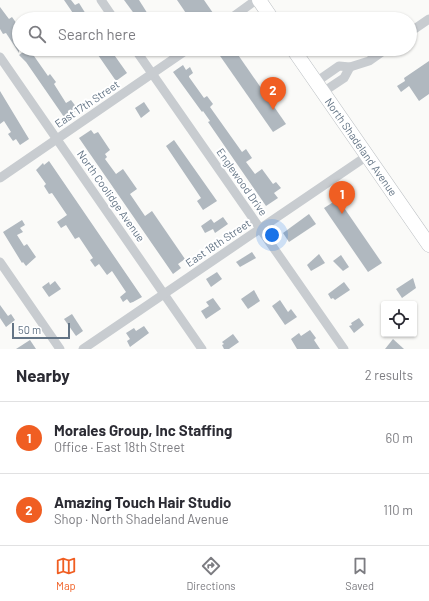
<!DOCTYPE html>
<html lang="en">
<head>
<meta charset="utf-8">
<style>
	:root { --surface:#fff; --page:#f7f7f7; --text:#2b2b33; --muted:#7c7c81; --line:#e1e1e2; --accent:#f05e22 }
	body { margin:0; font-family:Barlow,sans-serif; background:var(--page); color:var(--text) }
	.controls { position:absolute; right:12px; bottom:12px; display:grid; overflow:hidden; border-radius:4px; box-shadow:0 1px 3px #0004 }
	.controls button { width:36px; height:36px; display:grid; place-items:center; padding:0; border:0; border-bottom:1px solid var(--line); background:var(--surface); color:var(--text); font:20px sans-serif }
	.scale { position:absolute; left:12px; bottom:10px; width:58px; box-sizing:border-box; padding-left:4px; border:2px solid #637485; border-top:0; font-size:11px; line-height:14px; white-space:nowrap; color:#637485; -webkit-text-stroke:3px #fff; paint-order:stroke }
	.you { position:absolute; left:272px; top:235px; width:14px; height:14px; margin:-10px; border:3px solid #fff; border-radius:50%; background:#1a73e8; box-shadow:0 0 0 6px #1a73e833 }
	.badge { display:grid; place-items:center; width:26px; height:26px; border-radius:50%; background:var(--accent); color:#fff; font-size:13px; font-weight:700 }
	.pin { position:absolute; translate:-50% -33px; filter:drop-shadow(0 1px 2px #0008) }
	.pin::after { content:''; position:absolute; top:21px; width:14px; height:12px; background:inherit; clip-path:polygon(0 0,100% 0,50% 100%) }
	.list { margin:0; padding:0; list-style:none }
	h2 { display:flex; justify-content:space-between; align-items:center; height:52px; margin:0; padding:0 16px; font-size:17px }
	h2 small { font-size:13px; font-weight:400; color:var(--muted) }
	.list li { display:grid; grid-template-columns:26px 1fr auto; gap:12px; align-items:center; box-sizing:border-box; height:72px; padding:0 16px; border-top:1px solid var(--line) }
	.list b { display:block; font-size:15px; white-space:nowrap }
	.list p { margin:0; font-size:13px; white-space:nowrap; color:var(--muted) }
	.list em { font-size:13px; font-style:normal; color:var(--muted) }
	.icon { flex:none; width:22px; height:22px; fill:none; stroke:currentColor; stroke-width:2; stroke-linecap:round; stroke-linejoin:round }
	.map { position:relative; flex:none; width:429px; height:349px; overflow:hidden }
	.search { position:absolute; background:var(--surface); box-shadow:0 1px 3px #0004; left:12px; right:12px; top:12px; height:44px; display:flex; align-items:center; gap:10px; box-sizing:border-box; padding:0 14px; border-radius:22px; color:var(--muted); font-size:15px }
	.sheet { height:196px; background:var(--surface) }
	nav { display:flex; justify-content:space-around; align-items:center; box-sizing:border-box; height:56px; border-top:1px solid var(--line); background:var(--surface); font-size:11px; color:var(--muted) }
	nav a { display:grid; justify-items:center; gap:2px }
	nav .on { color:var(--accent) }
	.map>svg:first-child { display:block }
	.building { fill:#b0b8bf }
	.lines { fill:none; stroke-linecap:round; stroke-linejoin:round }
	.primary-casing { stroke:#bbbfc3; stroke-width:15 }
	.street { stroke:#c8ccd0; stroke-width:9 }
	.primary { stroke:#fff; stroke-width:14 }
	.labels { text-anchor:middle; stroke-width:4; stroke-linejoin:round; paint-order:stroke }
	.street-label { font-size:11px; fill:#637485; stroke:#fff }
</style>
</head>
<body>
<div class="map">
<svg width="429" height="349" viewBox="0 0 429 349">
	<rect width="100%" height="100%" fill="#fafaf8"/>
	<g class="building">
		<polygon points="64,0 71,0 75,5 79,3 89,19 77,19"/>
		<polygon points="124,0 139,0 151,19 138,19"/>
		<polygon points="177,0 204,0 213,13 205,19 190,19"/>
		<polygon points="0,7 9,19 12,17 17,24 14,26 19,33 19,53 6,33 3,34 0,29"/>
		<polygon points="27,49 33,49 37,54 34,56 48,76 50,74 56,82 54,84 66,103 71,100 77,108 75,112 70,116 69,113 64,117 26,62 19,55"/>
		<polygon points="98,49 110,49 127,73 116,81 98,55 101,53"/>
		<polygon points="223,49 234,49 286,124 273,132 218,53"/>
		<polygon points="429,61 429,94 419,101 409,86 401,92 397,86 405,81 404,78"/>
		<polygon points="183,65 186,70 190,67 193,73 189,76 189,77 204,98 207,96 213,104 210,107 242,152 246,149 252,158 246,162 255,174 262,169 273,184 276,182 281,188 274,193 278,198 266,206 208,122 210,121 203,111 202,112 173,72"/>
		<polygon points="0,91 29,139 20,145 16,139 13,141 8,134 11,132 4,121 0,124"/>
		<polygon points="144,102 150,111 141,118 135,108"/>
		<polygon points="91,130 94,134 98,132 110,150 105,154 107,157 105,159 116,174 123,169 137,189 130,194 145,216 152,211 185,259 178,264 181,268 173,274 79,138"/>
		<polygon points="174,140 217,201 203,210 197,201 201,198 166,146"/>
		<polygon points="49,161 142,297 133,302 130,303 127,299 123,302 120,297 126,292 112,271 107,275 99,264 95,267 90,260 93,258 79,237 75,239 66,225 61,228 57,222 67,215 52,193 49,194 44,186 46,184 36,170 43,163 44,165"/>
		<polygon points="338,199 382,263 368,272 324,208"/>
		<polygon points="309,214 316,224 289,242 283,233"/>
		<polygon points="223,217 228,224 215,233 213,229 205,233 201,226 211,219 214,223"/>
		<polygon points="22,220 25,225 20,228 23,232 17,235 24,246 27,244 36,257 26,266 23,262 22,263 3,232"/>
		<polygon points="252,252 256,258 240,267 236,262"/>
		<polygon points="319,254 325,263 311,271 307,265"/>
		<polygon points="341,255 349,267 343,271 333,261"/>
		<polygon points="217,272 222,279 211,287 206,279"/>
		<polygon points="413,278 416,288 402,298 396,289"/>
		<polygon points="55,281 61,289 49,297 42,287 49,282 50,285"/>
		<polygon points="344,282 350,290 335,300 333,298 331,299 328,294"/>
		<polygon points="254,290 260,301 248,309 241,299"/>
		<polygon points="213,298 221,309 206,319 201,311 209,306 206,302"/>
		<polygon points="280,300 288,312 291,309 297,317 285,325 272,306"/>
		<polygon points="0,305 8,316 11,314 15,320 6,327 0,318"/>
		<polygon points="72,314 83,331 76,336 64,319"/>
		<polygon points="359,318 364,325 354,333 349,326 352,325 351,323"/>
		<polygon points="144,326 149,333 130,347 127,341 130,339 126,333 134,328 136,331"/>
		<polygon points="310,330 316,338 314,340 320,349 297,349 291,339 299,333 301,336"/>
		<polygon points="233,334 239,342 229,349 224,349 222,345 224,344 222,342"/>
		<polygon points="393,339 404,349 385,349"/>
		<polygon points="30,340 36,349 16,349"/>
	</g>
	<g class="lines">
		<defs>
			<g id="primary">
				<polyline points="259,0 272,19"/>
				<polyline points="293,49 429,245"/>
			</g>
		</defs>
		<use href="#primary" class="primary-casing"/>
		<g class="street">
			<polyline points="101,0 114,19"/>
			<polyline points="230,19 256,0"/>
			<polyline points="410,32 429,19"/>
			<polyline points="135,49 344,349"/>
			<polyline points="0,57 202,349"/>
			<polyline points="316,82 339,66 350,67 369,61 386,49"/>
			<polyline points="323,92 344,78 350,67"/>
			<polyline points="0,178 188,49"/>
			<polyline points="0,262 60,349"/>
			<polyline points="83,349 367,156"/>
		</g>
		<use href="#primary" class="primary"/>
	</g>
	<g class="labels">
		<g class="street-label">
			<text transform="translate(87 104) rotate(-34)" y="4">East 17th Street</text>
			<text transform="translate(361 147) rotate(55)" y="4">North Shadeland Avenue</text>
			<text transform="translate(242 182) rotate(55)" y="4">Englewood Drive</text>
			<text transform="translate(111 196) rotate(55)" y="4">North Coolidge Avenue</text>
			<text transform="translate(218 243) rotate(-34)" y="4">East 18th Street</text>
		</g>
	</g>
</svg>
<div class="controls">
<button><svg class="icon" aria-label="locate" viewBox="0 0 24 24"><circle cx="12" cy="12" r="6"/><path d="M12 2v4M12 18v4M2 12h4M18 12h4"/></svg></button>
</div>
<div class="scale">50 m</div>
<div class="you"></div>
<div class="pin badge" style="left:342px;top:214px">1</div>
<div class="pin badge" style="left:273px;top:110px">2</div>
<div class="search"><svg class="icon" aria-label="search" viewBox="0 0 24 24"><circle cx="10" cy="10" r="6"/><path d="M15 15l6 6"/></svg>Search here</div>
</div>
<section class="sheet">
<h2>Nearby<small>2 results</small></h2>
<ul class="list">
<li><span class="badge">1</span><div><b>Morales Group, Inc Staffing</b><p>Office · East 18th Street</p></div><em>60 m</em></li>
<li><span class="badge">2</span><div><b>Amazing Touch Hair Studio</b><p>Shop · North Shadeland Avenue</p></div><em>110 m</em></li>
</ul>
</section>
<nav>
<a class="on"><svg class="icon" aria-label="map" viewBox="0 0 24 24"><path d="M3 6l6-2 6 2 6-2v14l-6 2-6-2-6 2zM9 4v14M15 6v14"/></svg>Map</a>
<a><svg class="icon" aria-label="directions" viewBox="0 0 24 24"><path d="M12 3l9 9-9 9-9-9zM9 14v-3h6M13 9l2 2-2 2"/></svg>Directions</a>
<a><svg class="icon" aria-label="saved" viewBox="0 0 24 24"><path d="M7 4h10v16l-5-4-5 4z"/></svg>Saved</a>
</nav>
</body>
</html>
